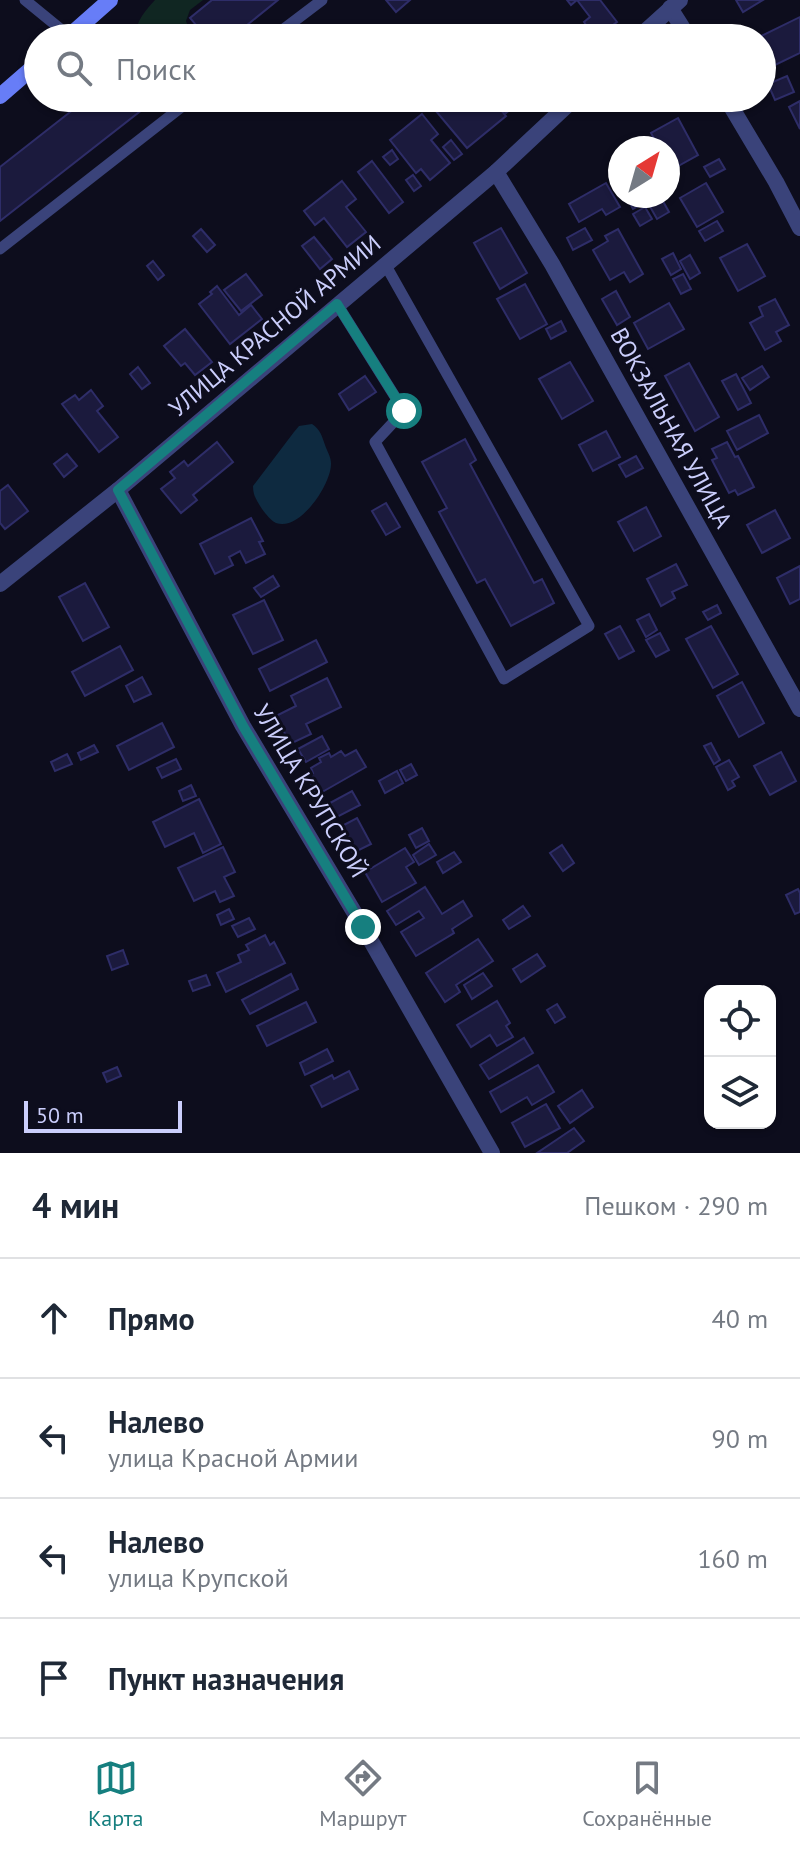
<!DOCTYPE html>
<html lang="ru">
<head>
<meta charset="utf-8">
<style>
	:root { --surface:#fff; --page:#f6f6f7; --text:#1f2937; --muted:#747a83; --line:#e0e1e3; --accent:#167f7f }
	body { margin:0; font-family:"PT Sans",sans-serif; background:var(--page); color:var(--text) }
	.controls { position:absolute; right:24px; bottom:24px; display:grid; overflow:hidden; border-radius:16px; box-shadow:0 2px 6px #0004 }
	.controls button { width:72px; height:72px; display:grid; place-items:center; padding:0; border:0; border-bottom:2px solid var(--line); background:var(--surface); color:var(--text); font:40px sans-serif }
	.compass { position:absolute; left:608px; top:136px; width:72px; height:72px; border-radius:50%; background:var(--surface); box-shadow:0 2px 6px #0004; rotate:37deg }
	.scale { position:absolute; left:24px; bottom:20px; width:158px; box-sizing:border-box; padding-left:8px; border:4px solid #cbcefc; border-top:0; font-size:22px; line-height:28px; white-space:nowrap; color:#cbcefc; -webkit-text-stroke:6px #0d0d1d; paint-order:stroke }
	.stop { position:absolute; width:24px; height:24px; margin:-18px; border:6px solid #167f7f; border-radius:50%; background:#fff }
	.stop.end { background:#167f7f; border-color:#fff; box-shadow:0 2px 8px #0008 }
	.list { margin:0; padding:0; list-style:none }
	h2 { display:flex; justify-content:space-between; align-items:center; height:104px; margin:0; padding:0 32px; font-size:34px }
	h2 small { font-size:26px; font-weight:400; color:var(--muted) }
	.list li { display:grid; grid-template-columns:52px 1fr auto; gap:24px; align-items:center; box-sizing:border-box; height:120px; padding:0 32px; border-top:2px solid var(--line) }
	.list b { display:block; font-size:30px; white-space:nowrap }
	.list p { margin:0; font-size:26px; white-space:nowrap; color:var(--muted) }
	.list em { font-size:26px; font-style:normal; color:var(--muted) }
	.icon { flex:none; width:44px; height:44px; fill:none; stroke:currentColor; stroke-width:2; stroke-linecap:round; stroke-linejoin:round }
	.map { position:relative; flex:none; width:800px; height:1153px; overflow:hidden }
	.search { position:absolute; background:var(--surface); box-shadow:0 2px 6px #0004; left:24px; right:24px; top:24px; height:88px; display:flex; align-items:center; gap:20px; box-sizing:border-box; padding:0 28px; border-radius:44px; color:var(--muted); font-size:30px }
	.sheet { height:584px; background:var(--surface) }
	nav { display:flex; justify-content:space-around; align-items:center; box-sizing:border-box; height:112px; border-top:2px solid var(--line); background:var(--surface); font-size:22px; color:var(--muted) }
	nav a { display:grid; justify-items:center; gap:4px }
	nav .on { color:var(--accent) }
	.map>svg:first-child { display:block }
	.green { fill:#102622 }
	.water { fill:#0e2a40 }
	.building { fill:#1b1a3d; stroke:#2e2d68; stroke-width:2 }
	.lines { fill:none; stroke-linecap:round; stroke-linejoin:round }
	.lane { stroke:#3a437a; stroke-width:11 }
	.street { stroke:#3a437a; stroke-width:16 }
	.secondary { stroke:#677df7; stroke-width:16 }
	.route { stroke:#167f7f; stroke-width:10 }
	.labels { text-anchor:middle; stroke-width:6; stroke-linejoin:round; paint-order:stroke }
	.street-label { font-size:24px; fill:#cbcefc; stroke:#0d0d1d }
</style>
</head>
<body>
<div class="map">
<svg width="800" height="1153" viewBox="0 0 800 1153">
	<rect width="100%" height="100%" fill="#0d0d1d"/>
	<path class="green" d="M155,0H203L190,10L186,21L191,35L195,38H139L135,35C137,20 145,11 155,0Z"/>
	<path class="water" d="M312,424C320,429 322,436 325,445C327,451 331,457 331,463C332,483 300,532 276,523C270,520 266,514 262,509C257,501 253,496 253,486L294,432L299,426Z"/>
	<g class="building">
		<polygon points="212,0 278,0 231,38 207,38 190,18"/>
		<polygon points="386,0 410,0 396,12"/>
		<polygon points="567,0 600,0 617,22 595,38 584,22 590,17 577,0 571,5"/>
		<polygon points="736,0 763,0 743,12"/>
		<polygon points="800,17 800,53 769,68 762,53 762,38 757,38"/>
		<polygon points="787,76 794,92 775,100 768,84"/>
		<polygon points="88,98 134,98 143,109 0,221 0,167"/>
		<polygon points="459,98 491,98 506,116 467,148 435,110 447,101 450,105"/>
		<polygon points="493,98 510,98 516,105 506,113"/>
		<polygon points="800,101 800,129 789,107"/>
		<polygon points="422,114 438,134 431,140 450,163 430,180 421,169 416,173 390,140"/>
		<polygon points="678,118 698,155 671,170 668,165 668,148 659,148 651,133"/>
		<polygon points="451,140 462,154 454,160 443,147"/>
		<polygon points="392,150 398,159 390,165 383,157"/>
		<polygon points="719,159 725,169 710,177 704,167"/>
		<polygon points="372,161 403,202 389,213 358,172"/>
		<polygon points="413,175 421,186 414,191 406,180"/>
		<polygon points="342,181 356,199 346,207 366,232 347,247 324,218 315,225 304,211"/>
		<polygon points="606,183 620,207 606,215 602,209 579,222 569,204"/>
		<polygon points="706,183 723,212 697,227 680,198"/>
		<polygon points="626,196 640,196 644,203 633,209"/>
		<polygon points="644,196 660,196 669,212 657,219"/>
		<polygon points="645,207 652,219 640,226 633,214"/>
		<polygon points="717,221 723,231 705,241 699,231"/>
		<polygon points="501,228 527,273 500,289 474,243"/>
		<polygon points="585,228 592,240 573,250 567,238"/>
		<polygon points="201,229 215,245 207,252 193,236"/>
		<polygon points="618,229 643,274 630,282 624,272 610,280 593,250 608,241 605,236"/>
		<polygon points="314,237 332,259 320,269 302,246"/>
		<polygon points="747,244 765,276 738,291 720,258"/>
		<polygon points="673,253 681,269 671,275 662,259"/>
		<polygon points="690,255 700,273 690,279 680,261"/>
		<polygon points="153,261 164,275 158,280 147,266"/>
		<polygon points="246,274 262,295 241,311 224,290"/>
		<polygon points="683,274 691,289 681,294 673,279"/>
		<polygon points="525,284 547,324 520,339 497,299"/>
		<polygon points="217,286 239,315 251,305 262,319 230,344 199,304 212,294 210,292"/>
		<polygon points="616,291 630,317 617,325 602,299"/>
		<polygon points="775,299 789,325 776,332 781,341 765,350 750,323 763,316 759,307"/>
		<polygon points="669,303 684,329 648,349 634,323"/>
		<polygon points="561,321 566,331 551,339 546,329"/>
		<polygon points="185,329 212,362 195,375 185,363 181,366 164,346"/>
		<polygon points="570,362 593,401 562,419 539,379"/>
		<polygon points="689,363 719,417 695,431 665,376"/>
		<polygon points="762,366 769,377 750,390 742,378"/>
		<polygon points="138,367 150,383 142,389 130,374"/>
		<polygon points="736,374 751,403 738,410 722,381"/>
		<polygon points="365,376 376,392 349,410 339,394"/>
		<polygon points="91,390 103,406 97,411 118,437 99,452 62,404 75,395 79,400"/>
		<polygon points="759,415 768,433 737,450 727,431"/>
		<polygon points="606,431 620,457 593,471 579,445"/>
		<polygon points="465,439 476,460 470,464 534,583 542,579 554,603 511,626 485,579 477,583 439,512 447,508 422,462"/>
		<polygon points="217,442 233,462 193,495 197,500 181,513 161,489 175,478 170,472 184,461 188,466"/>
		<polygon points="727,442 735,457 738,456 754,487 738,495 735,490 729,493 712,460 717,458 712,449"/>
		<polygon points="67,454 77,466 64,477 54,464"/>
		<polygon points="636,456 643,468 626,477 619,465"/>
		<polygon points="8,485 28,511 5,529 0,523 0,491"/>
		<polygon points="386,503 400,527 386,535 372,511"/>
		<polygon points="646,507 661,536 634,551 618,522"/>
		<polygon points="775,510 790,538 762,553 747,525"/>
		<polygon points="251,518 263,541 259,542 265,554 246,563 240,551 229,557 233,565 215,574 200,544"/>
		<polygon points="676,564 687,585 672,592 675,598 661,606 647,579"/>
		<polygon points="800,566 800,599 790,604 777,578"/>
		<polygon points="273,576 279,586 261,597 254,588"/>
		<polygon points="85,583 109,627 83,641 59,597"/>
		<polygon points="264,600 283,640 253,654 233,615"/>
		<polygon points="717,605 721,613 708,620 703,612"/>
		<polygon points="649,614 657,630 646,637 637,620"/>
		<polygon points="620,626 634,651 619,659 605,634"/>
		<polygon points="711,626 738,674 713,688 686,639"/>
		<polygon points="660,633 669,650 656,657 646,640"/>
		<polygon points="316,640 327,662 270,691 259,669"/>
		<polygon points="120,646 133,670 85,696 72,672"/>
		<polygon points="142,677 151,694 134,702 126,686"/>
		<polygon points="327,678 341,707 306,724 311,734 290,744 276,716 296,706 291,696"/>
		<polygon points="742,682 764,723 739,737 717,696"/>
		<polygon points="162,723 174,747 129,770 117,746"/>
		<polygon points="322,736 329,749 306,762 298,749"/>
		<polygon points="711,743 720,760 714,764 704,746"/>
		<polygon points="94,745 98,752 81,760 78,753"/>
		<polygon points="356,750 366,767 317,795 307,777 313,773 311,768 321,762 319,758 329,753 331,757 341,751 345,756"/>
		<polygon points="781,752 796,781 770,795 754,766"/>
		<polygon points="67,754 72,764 55,771 51,762"/>
		<polygon points="176,759 181,769 162,778 157,768"/>
		<polygon points="729,760 739,777 732,781 735,786 728,790 716,767"/>
		<polygon points="411,764 417,775 406,781 400,770"/>
		<polygon points="397,771 403,783 385,793 379,781"/>
		<polygon points="191,785 196,796 183,801 179,791"/>
		<polygon points="352,791 360,805 337,817 330,803"/>
		<polygon points="199,799 221,844 203,853 194,833 165,847 153,822"/>
		<polygon points="357,818 371,844 353,853 340,827"/>
		<polygon points="422,828 429,841 416,848 409,835"/>
		<polygon points="429,844 436,855 419,865 413,855"/>
		<polygon points="562,845 574,863 563,871 550,853"/>
		<polygon points="223,847 235,872 224,877 234,896 220,902 215,891 194,901 178,868"/>
		<polygon points="405,848 414,862 406,867 416,883 382,902 365,872"/>
		<polygon points="454,852 461,862 443,873 437,862"/>
		<polygon points="425,887 442,914 463,901 472,916 452,929 454,933 416,956 401,932 424,918 419,911 396,925 387,911"/>
		<polygon points="798,889 800,893 800,912 795,914 786,895"/>
		<polygon points="523,906 530,916 509,929 503,920"/>
		<polygon points="229,909 234,919 221,925 217,915"/>
		<polygon points="249,918 255,929 238,937 232,926"/>
		<polygon points="265,935 270,945 274,942 285,963 226,992 217,973 241,962 238,955 249,950 246,945"/>
		<polygon points="478,939 493,961 456,985 460,992 445,1002 426,973"/>
		<polygon points="123,950 128,964 112,970 107,956"/>
		<polygon points="537,954 545,966 521,982 513,969"/>
		<polygon points="483,973 492,986 472,999 464,985"/>
		<polygon points="291,974 298,989 250,1014 242,1000"/>
		<polygon points="206,975 210,985 193,991 189,981"/>
		<polygon points="497,1001 510,1023 506,1026 513,1037 497,1046 490,1035 471,1047 457,1025"/>
		<polygon points="306,1002 316,1022 267,1046 257,1026"/>
		<polygon points="557,1004 565,1017 555,1023 547,1010"/>
		<polygon points="524,1038 533,1053 489,1079 480,1065"/>
		<polygon points="327,1049 333,1061 305,1075 300,1063"/>
		<polygon points="538,1065 554,1092 532,1105 527,1097 501,1112 490,1092"/>
		<polygon points="117,1067 121,1076 107,1082 103,1073"/>
		<polygon points="349,1071 358,1089 322,1107 311,1086 332,1075 334,1079"/>
		<polygon points="582,1090 593,1107 570,1123 558,1106"/>
		<polygon points="546,1104 560,1128 525,1147 512,1123"/>
		<polygon points="574,1128 584,1141 567,1153 537,1153"/>
	</g>
	<g class="lines">
		<g class="lane">
			<polyline points="25,0 69,36"/>
			<polyline points="272,38 322,0"/>
			<polyline points="0,249 193,98"/>
			<polyline points="337,304 404,411 375,442 504,679 589,626 385,264"/>
		</g>
		<g class="street">
			<polyline points="670,8 689,38"/>
			<polyline points="638,38 680,0"/>
			<polyline points="726,98 776,182 800,228"/>
			<polyline points="496,172 552,264 800,709"/>
			<polyline points="118,490 243,726 363,927 492,1153"/>
			<polyline points="0,584 118,490 496,172 575,98"/>
		</g>
		<g class="secondary">
			<polyline points="67,38 110,0"/>
			<polyline points="0,96 38,63"/>
		</g>
	</g>
	<g class="lines">
		<polyline class="route" points="363,927 243,726 118,490 337,304 404,411"/>
	</g>
	<g class="labels">
		<g class="street-label">
			<text transform="translate(275 326) rotate(-40)" y="8">УЛИЦА КРАСНОЙ АРМИИ</text>
			<text transform="translate(671 428) rotate(61)" y="8">ВОКЗАЛЬНАЯ УЛИЦА</text>
			<text transform="translate(310 791) rotate(59)" y="8">УЛИЦА КРУПСКОЙ</text>
		</g>
	</g>
</svg>
<div class="controls">
<button><svg class="icon" aria-label="locate" viewBox="0 0 24 24"><circle cx="12" cy="12" r="6"/><path d="M12 2v4M12 18v4M2 12h4M18 12h4"/></svg></button>
<button><svg class="icon" aria-label="layers" viewBox="0 0 24 24"><path d="M12 4l9 5-9 5-9-5zM3 14l9 5 9-5"/></svg></button>
</div>
<svg class="compass" viewBox="-18 -18 36 36"><path d="M0-13l5 13h-10z" fill="#e53935"/><path d="M0 13l5-13h-10z" fill="#747a83"/></svg>
<div class="scale">50 m</div>
<div class="stop" style="left:404px;top:411px"></div>
<div class="stop end" style="left:363px;top:927px"></div>
<div class="search"><svg class="icon" aria-label="search" viewBox="0 0 24 24"><circle cx="10" cy="10" r="6"/><path d="M15 15l6 6"/></svg>Поиск</div>
</div>
<section class="sheet">
<h2>4 мин<small>Пешком · 290 m</small></h2>
<ul class="list">
<li><svg class="icon" aria-label="ahead" viewBox="0 0 24 24"><path d="M12 20V5M6 11l6-6 6 6"/></svg><div><b>Прямо</b></div><em>40 m</em></li>
<li><svg class="icon" aria-label="left" viewBox="0 0 24 24"><path d="M17 20v-9H6M10 6l-5 5 5 5"/></svg><div><b>Налево</b><p>улица Красной Армии</p></div><em>90 m</em></li>
<li><svg class="icon" aria-label="left" viewBox="0 0 24 24"><path d="M17 20v-9H6M10 6l-5 5 5 5"/></svg><div><b>Налево</b><p>улица Крупской</p></div><em>160 m</em></li>
<li><svg class="icon" aria-label="arrive" viewBox="0 0 24 24"><path d="M6 21V4h12l-3 4 3 4H6"/></svg><div><b>Пункт назначения</b></div></li>
</ul>
</section>
<nav>
<a class="on"><svg class="icon" aria-label="map" viewBox="0 0 24 24"><path d="M3 6l6-2 6 2 6-2v14l-6 2-6-2-6 2zM9 4v14M15 6v14"/></svg>Карта</a>
<a><svg class="icon" aria-label="directions" viewBox="0 0 24 24"><path d="M12 3l9 9-9 9-9-9zM9 14v-3h6M13 9l2 2-2 2"/></svg>Маршрут</a>
<a><svg class="icon" aria-label="saved" viewBox="0 0 24 24"><path d="M7 4h10v16l-5-4-5 4z"/></svg>Сохранённые</a>
</nav>
</body>
</html>
